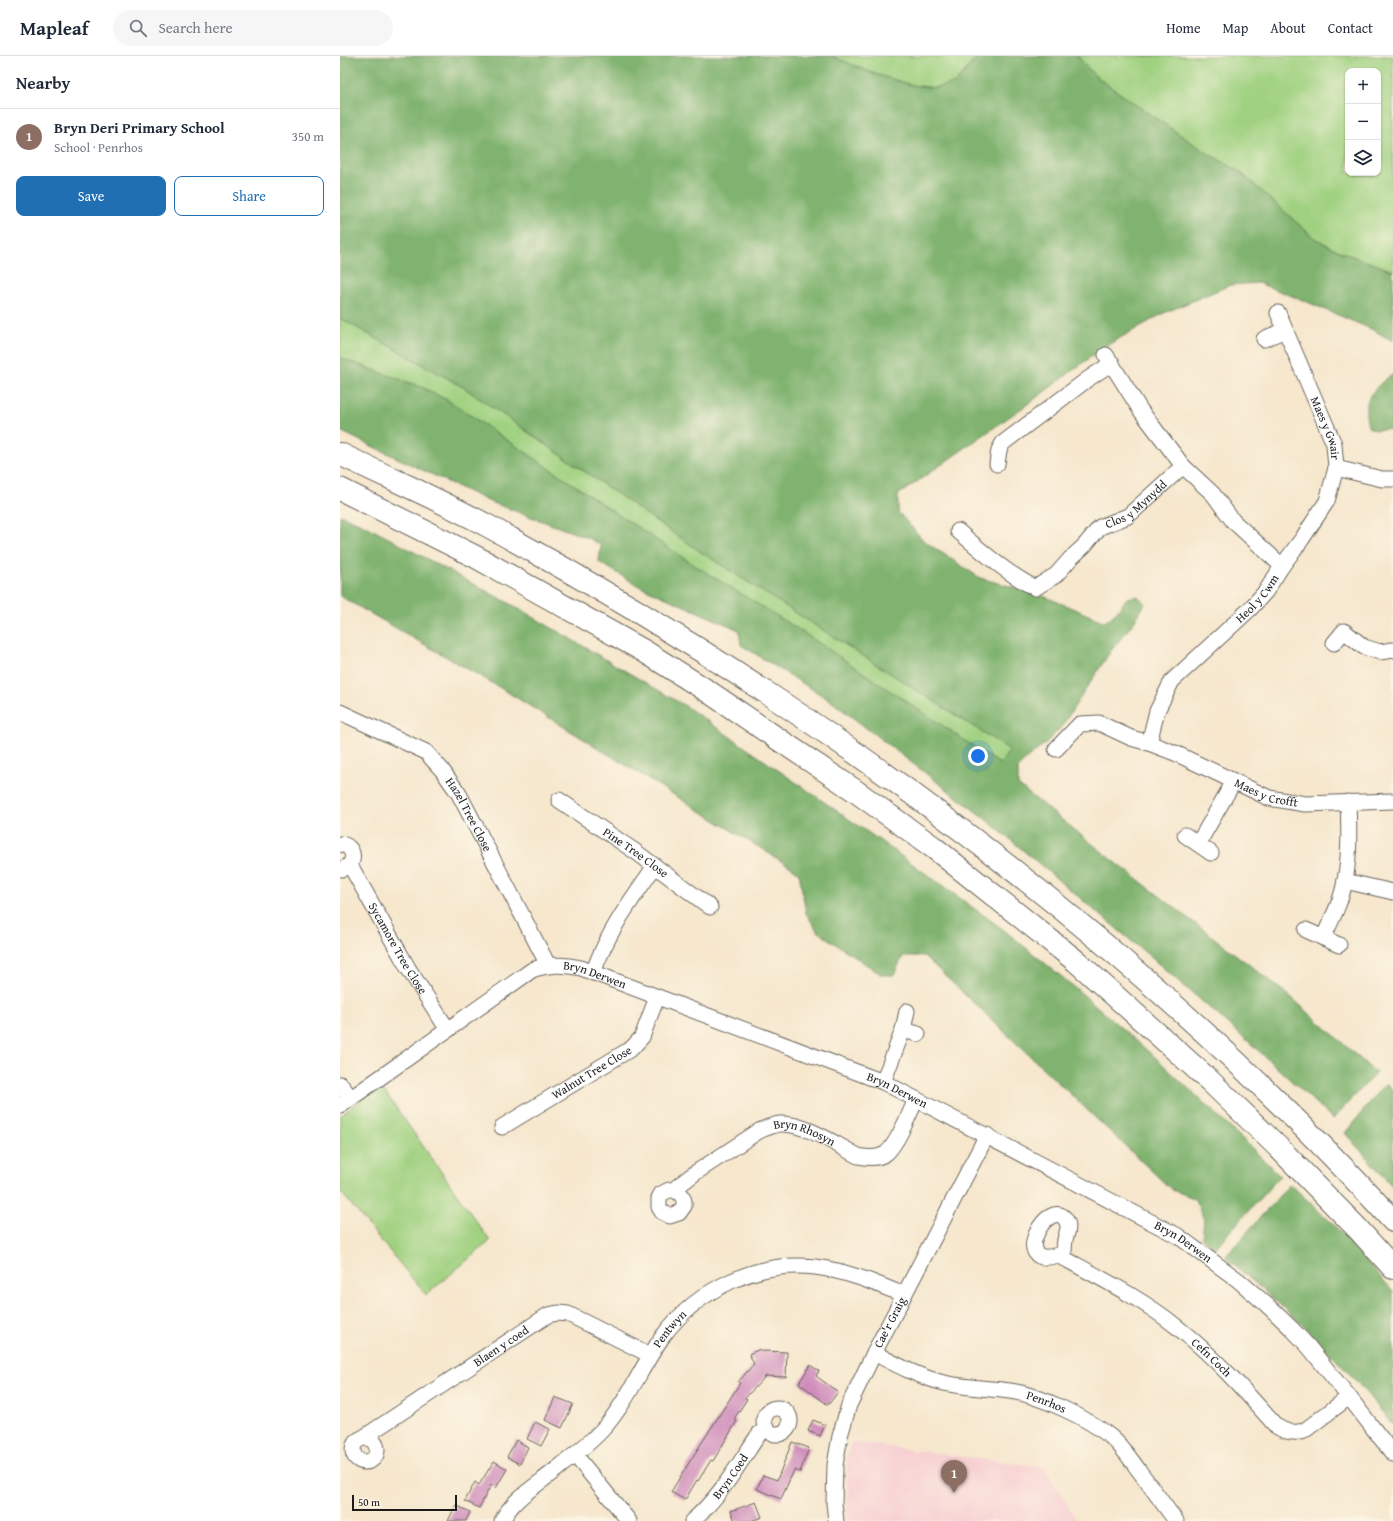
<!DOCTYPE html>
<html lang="en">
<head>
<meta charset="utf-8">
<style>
	:root { --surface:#fff; --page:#f6f6f7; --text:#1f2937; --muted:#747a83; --line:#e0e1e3; --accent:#1f6fb2 }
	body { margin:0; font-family:"Gentium Book Plus",serif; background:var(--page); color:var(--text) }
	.controls { position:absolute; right:12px; top:12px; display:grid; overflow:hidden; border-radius:8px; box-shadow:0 1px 3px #0004 }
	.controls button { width:36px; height:36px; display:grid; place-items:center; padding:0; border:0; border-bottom:1px solid var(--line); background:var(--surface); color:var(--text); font:20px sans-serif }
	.scale { position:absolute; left:12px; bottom:10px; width:105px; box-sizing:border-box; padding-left:4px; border:2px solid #1c1c1c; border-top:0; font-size:11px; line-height:14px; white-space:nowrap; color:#1c1c1c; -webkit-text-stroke:3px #fcf5e5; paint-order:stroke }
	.you { position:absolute; left:638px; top:700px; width:14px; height:14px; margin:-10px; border:3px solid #fff; border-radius:50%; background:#1a73e8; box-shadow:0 0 0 6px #1a73e833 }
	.badge { display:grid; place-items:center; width:26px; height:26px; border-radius:50%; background:var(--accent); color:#fff; font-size:13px; font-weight:700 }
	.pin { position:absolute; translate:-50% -33px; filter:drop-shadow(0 1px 2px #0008) }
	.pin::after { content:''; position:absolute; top:21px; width:14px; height:12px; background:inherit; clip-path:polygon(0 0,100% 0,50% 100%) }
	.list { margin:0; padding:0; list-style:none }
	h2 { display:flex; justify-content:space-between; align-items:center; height:52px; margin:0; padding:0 16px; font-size:17px }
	h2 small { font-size:13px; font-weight:400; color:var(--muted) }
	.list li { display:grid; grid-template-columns:26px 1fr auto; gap:12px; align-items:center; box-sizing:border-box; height:56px; padding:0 16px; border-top:1px solid var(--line) }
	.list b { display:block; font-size:15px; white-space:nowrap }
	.list p { margin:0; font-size:13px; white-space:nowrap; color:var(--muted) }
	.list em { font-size:13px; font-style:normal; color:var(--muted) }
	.actions { display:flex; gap:8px; padding:12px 16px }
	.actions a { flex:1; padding:9px 0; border:1px solid var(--accent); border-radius:8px; text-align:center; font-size:14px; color:var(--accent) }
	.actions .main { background:var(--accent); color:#fff }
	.icon { flex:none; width:22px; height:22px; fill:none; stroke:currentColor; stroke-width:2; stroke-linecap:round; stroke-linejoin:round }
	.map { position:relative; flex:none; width:1053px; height:1465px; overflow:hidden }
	header { display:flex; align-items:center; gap:24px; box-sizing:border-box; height:56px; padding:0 20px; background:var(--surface); border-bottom:1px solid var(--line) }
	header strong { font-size:19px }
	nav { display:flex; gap:22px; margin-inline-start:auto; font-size:14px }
	.search { width:280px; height:36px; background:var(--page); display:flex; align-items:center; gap:10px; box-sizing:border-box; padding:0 14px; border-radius:22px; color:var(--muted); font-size:15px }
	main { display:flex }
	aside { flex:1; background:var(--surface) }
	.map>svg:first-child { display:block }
	.built { fill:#f7cfd2 }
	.green { fill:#a0d181; stroke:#5e764e; fill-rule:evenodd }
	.forest { fill:#80b36f; stroke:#4e6846 }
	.building { fill:#cf8dbb }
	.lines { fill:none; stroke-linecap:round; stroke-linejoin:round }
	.minor-casing { stroke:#68635a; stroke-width:17 }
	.motorway-casing { stroke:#68635a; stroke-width:24 }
	.minor { stroke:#fff; stroke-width:15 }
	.motorway { stroke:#fff; stroke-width:22 }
	.labels { text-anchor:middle; stroke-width:4; stroke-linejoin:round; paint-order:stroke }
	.street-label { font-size:12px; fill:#1c1c1c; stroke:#fcf5e5 }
</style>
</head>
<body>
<header>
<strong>Mapleaf</strong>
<div class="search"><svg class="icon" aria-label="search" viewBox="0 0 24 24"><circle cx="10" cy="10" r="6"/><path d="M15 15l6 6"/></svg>Search here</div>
<nav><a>Home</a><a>Map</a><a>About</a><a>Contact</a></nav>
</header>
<main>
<aside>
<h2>Nearby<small></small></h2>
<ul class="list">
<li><span class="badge" style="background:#8d6e63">1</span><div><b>Bryn Deri Primary School</b><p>School · Penrhos</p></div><em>350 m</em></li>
</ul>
<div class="actions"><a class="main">Save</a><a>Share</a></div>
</aside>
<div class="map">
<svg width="1053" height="1465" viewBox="0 0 1053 1465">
	<rect width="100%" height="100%" fill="#fcf5e5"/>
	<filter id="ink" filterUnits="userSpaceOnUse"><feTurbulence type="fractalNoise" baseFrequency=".025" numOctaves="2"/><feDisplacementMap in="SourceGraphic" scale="8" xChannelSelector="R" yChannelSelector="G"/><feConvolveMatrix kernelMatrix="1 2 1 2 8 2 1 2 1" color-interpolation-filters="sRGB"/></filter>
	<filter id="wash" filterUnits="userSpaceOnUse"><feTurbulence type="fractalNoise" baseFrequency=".012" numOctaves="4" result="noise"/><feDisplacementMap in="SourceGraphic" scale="16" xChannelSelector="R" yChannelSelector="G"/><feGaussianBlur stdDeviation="0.9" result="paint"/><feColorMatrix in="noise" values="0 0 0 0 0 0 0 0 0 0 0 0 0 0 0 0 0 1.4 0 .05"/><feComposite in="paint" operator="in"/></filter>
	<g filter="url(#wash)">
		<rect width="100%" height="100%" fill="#f6e7cd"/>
		<polygon class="built" points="511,1386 704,1411 738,1465 508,1465 507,1424 507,1404"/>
		<g class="green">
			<polygon points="491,0 638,0 615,27 594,32 572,29 535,18"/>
			<path d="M737,0H1053V215L1001,196L974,182L900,116L864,95L799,51L754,19ZM1008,15H1038V117H1008Z"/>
			<polygon points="0,262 123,331 361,496 670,694 660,709 354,509 107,344 81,331 0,302"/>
			<polygon points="40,1029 150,1185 86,1239 0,1135 0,1060"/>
		</g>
		<g class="forest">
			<polygon points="0,0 491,0 535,18 572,29 594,32 615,27 638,0 737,0 754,19 799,51 864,95 900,116 974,182 1001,196 1053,215 1053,285 1031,273 965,245 918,227 890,229 824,257 764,291 692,345 558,439 558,456 584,485 640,522 701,539 765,566 777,556 787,542 798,540 805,548 794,566 770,596 722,670 706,687 684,705 678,712 678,729 770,802 951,941 1036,1017 993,1063 910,987 813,903 648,765 491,645 401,589 399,574 299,530 259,506 261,489 248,482 148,445 0,375 0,302 81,331 107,344 354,509 458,573 660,708 670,694 361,496 123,331 0,262"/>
			<path d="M1053,318V373L1035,374L1028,371C1027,365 1025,358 1026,352C1028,337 1041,326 1053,318Z"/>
			<polygon points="0,459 26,470 176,551 347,651 539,784 660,871 732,929 817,1003 912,1092 940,1120 874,1193 862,1182 864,1163 854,1142 832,1134 584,900 563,900 554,919 542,919 478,876 466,857 459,817 451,811 164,634 0,540"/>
			<polygon points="1046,1027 1053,1034 1053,1131 1005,1077"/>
			<polygon points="950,1128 995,1170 1053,1235 1053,1369 1018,1327 961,1267 885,1201"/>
		</g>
		<g id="blocks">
			<g class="building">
				<polygon points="420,1293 421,1295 447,1296 446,1321 426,1320 405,1342 407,1343 394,1363 397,1365 373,1405 371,1404 358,1425 357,1424 345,1444 331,1436 345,1413 400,1327 398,1326 414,1308 409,1298"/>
				<polygon points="470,1309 479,1315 476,1320 498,1336 488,1349 459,1327"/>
				<polygon points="215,1341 233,1348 222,1372 205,1364"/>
				<polygon points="473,1364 485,1369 480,1380 468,1375"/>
				<polygon points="195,1366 210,1373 201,1390 187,1383"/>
				<polygon points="176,1384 188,1391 180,1408 167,1401"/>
				<polygon points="452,1386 469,1392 460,1416 454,1414 441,1443 417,1433 423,1419 437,1424"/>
				<polygon points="154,1405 167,1413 156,1432 151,1429 139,1452 125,1445 135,1426 139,1429"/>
				<polygon points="416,1446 422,1461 411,1465 395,1465 391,1455"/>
				<polygon points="116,1449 130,1456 126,1465 108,1465"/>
			</g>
		</g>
	</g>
	<g filter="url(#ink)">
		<use href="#blocks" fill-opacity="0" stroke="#68635a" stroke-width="1"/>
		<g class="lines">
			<defs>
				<g id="minor">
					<path id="s1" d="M938,257L994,388L996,412L987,445L962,483L942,510"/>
					<polyline points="924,283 945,274"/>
					<polyline points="657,408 659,394 663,387 748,323 772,307"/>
					<polyline points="996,412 1042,423 1053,423"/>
					<path id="s2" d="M618,475C644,497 665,516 695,532L716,519L731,502L744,490L760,471L788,460L843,410"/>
					<polyline points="994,587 1004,575 1024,591 1040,596 1053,594"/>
					<path id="s3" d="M0,656L86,696L102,714L119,738L208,909"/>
					<path id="s4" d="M809,687L835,697L929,742L965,748L1053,745"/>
					<path id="s5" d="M716,693L740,668L759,667L791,682L809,687L817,655L832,625L910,553L926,535L942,510L893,465L873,438L843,410L801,355L766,299"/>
					<path id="s6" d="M219,744L296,796L370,851"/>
					<polyline points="845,779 871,797"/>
					<path d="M0,788C16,789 17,811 1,813"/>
					<polyline points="858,788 894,725"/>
					<path id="s7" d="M10,809L68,912L108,974"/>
					<polyline points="1005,825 1053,836"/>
					<polyline points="966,874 999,889"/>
					<path d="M983,882C992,863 1002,844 1005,824C1010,798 1009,772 1008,746"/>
					<path d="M253,917C267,877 291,844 315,810"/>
					<polyline points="563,974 578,978"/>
					<polyline points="543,1026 563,974 567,955"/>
					<polyline points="0,1028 11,1042"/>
					<path id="s8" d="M0,1050L192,914C209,908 223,908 241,912L543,1026L838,1180L898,1224L928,1250L951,1272L968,1290L1009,1341L1053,1398"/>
					<path id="s9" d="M162,1071L292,992L302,981L317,941"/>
					<path id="s10" d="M333,1134C341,1136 345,1142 344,1150L339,1157L330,1160L322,1156L319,1151V1142L321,1138L329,1134H333L355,1117L419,1075C426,1072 432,1069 440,1068C463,1066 497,1089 518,1100C527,1102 537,1103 545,1098C555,1092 571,1055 576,1043"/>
					<path id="s11" d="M724,1203C724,1197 724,1190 725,1184C726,1178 730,1173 727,1166C711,1134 666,1215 718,1199C758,1221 801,1242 837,1271C874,1300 905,1335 936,1370C945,1376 953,1378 964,1375L1009,1341"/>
					<path id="s12" d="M534,1297C557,1309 579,1321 604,1327C626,1332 648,1332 670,1335C699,1339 748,1362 771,1381C783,1391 791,1404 800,1416C812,1432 824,1449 836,1465"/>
					<circle cx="437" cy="1365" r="13"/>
					<circle cx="25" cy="1394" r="12"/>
					<path id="s13" d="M21,1383L208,1259L218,1257L228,1258L310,1299"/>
					<polyline points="235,1399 289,1465"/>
					<path id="s14" d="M162,1465C171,1446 188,1435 204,1423C224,1407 245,1392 262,1374C287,1347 301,1311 323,1280C357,1234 417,1204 475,1211C507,1215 535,1227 564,1239"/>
					<path id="s15" d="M352,1465C378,1443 396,1413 415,1384L419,1378L426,1373"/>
					<path id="s16" d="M496,1465L494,1447L495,1409L500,1380L509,1349L534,1297L647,1079"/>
				</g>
				<g id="motorway">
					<path d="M0,398C49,422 100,444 148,470C416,616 668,792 891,1001C947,1054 1002,1108 1053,1165"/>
					<polyline points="0,433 136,501 304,595 369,636 438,683 514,734 593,791 736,905 870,1025 939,1092 1018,1173 1053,1212"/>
				</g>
			</defs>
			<use href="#minor" class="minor-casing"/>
			<use href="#motorway" class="motorway-casing"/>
			<use href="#minor" class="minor"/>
			<use href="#motorway" class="motorway"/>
		</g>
	</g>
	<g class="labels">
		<g class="street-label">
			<text dy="4" stroke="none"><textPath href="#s1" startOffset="125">Maes y Gwair</textPath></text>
			<text dy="4" stroke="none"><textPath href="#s2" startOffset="229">Clos y Mynydd</textPath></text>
			<text dy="4" stroke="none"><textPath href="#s5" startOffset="293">Heol y Cwm</textPath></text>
			<text dy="4" stroke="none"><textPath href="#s4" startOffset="128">Maes y Crofft</textPath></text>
			<text dy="4" stroke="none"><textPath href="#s3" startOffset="171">Hazel Tree Close</textPath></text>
			<text dy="4" stroke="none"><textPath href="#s6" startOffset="93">Pine Tree Close</textPath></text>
			<text dy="4" stroke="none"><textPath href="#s7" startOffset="96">Sycamore Tree Close</textPath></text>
			<text dy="4" stroke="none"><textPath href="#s8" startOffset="300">Bryn Derwen</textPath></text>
			<text dy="4" stroke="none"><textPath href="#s9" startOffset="105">Walnut Tree Close</textPath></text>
			<text dy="4" stroke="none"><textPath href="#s8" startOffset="624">Bryn Derwen</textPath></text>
			<text dy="4" stroke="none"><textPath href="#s10" startOffset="233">Bryn Rhosyn</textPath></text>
			<text dy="4" stroke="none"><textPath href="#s8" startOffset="948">Bryn Derwen</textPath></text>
			<text dy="4" stroke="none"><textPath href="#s16" startOffset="210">Cae'r Graig</textPath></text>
			<text dy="4" stroke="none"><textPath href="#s14" startOffset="258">Pentwyn</textPath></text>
			<text dy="4" stroke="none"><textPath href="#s13" startOffset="168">Blaen y coed</textPath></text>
			<text dy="4" stroke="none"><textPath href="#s11" startOffset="309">Cefn Coch</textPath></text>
			<text dy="4" stroke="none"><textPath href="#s12" startOffset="181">Penrhos</textPath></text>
			<text dy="4" stroke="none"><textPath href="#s15" startOffset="59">Bryn Coed</textPath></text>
		</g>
	</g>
</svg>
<div class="controls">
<button>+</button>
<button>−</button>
<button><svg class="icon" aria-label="layers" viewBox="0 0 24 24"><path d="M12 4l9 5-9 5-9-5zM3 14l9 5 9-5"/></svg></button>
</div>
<div class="scale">50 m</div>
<div class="you"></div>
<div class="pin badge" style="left:614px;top:1437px;background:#8d6e63">1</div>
</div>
</main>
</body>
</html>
